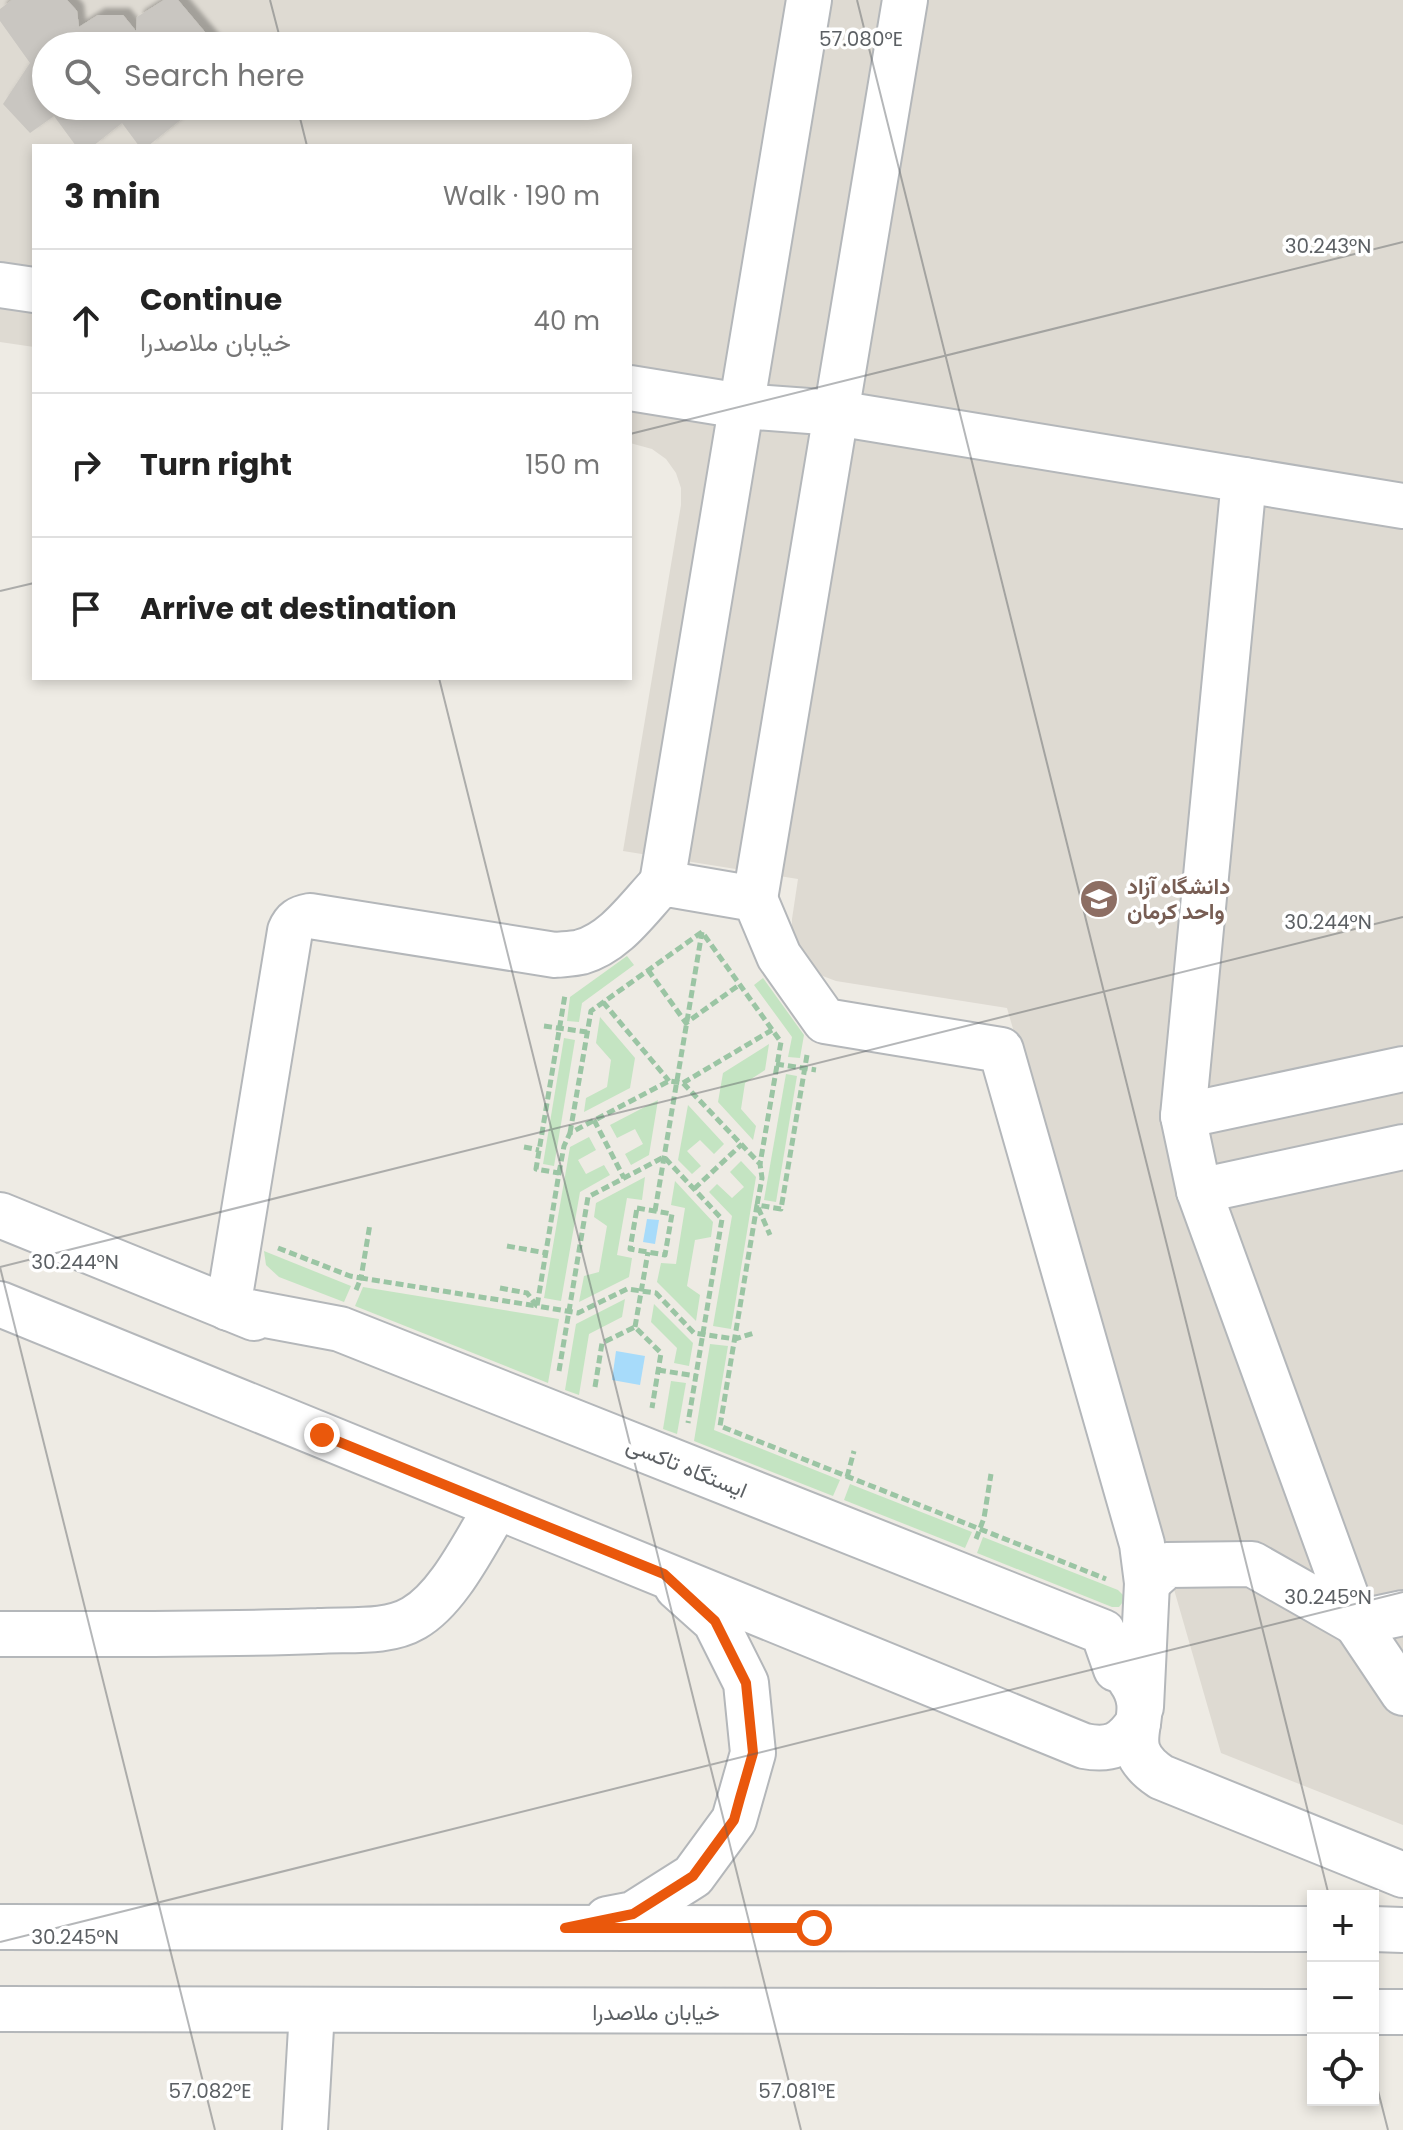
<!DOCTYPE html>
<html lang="en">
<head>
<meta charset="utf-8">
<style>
	:root { --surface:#fff; --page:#f2f2f2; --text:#222; --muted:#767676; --line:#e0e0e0 }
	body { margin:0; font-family:Poppins,Vazirmatn,sans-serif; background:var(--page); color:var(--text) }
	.controls { position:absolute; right:24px; bottom:24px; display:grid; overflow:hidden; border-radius:0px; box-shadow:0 4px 12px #0003 }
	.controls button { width:72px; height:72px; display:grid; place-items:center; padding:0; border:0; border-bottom:2px solid var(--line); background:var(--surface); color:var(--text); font:40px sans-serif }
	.stop { position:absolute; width:24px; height:24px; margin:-18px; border:6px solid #ea580c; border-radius:50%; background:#fff }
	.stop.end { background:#ea580c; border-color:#fff; box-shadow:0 2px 8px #0008 }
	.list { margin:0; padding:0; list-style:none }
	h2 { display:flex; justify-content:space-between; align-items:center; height:104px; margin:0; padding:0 32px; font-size:34px }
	h2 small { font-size:26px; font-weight:400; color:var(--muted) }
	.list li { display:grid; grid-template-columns:52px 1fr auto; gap:24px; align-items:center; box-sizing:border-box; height:144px; padding:0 32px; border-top:2px solid var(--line) }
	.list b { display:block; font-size:30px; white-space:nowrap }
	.list p { margin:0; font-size:26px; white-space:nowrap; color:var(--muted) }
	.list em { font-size:26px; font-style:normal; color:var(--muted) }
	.icon { flex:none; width:44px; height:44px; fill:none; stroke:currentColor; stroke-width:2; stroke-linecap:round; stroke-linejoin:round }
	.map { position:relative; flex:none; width:1403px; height:2130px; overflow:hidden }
	.search { position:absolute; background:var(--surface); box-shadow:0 4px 12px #0003; left:32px; top:32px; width:600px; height:88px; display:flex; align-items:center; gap:20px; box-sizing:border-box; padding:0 28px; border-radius:44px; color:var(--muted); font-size:30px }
	.panel { position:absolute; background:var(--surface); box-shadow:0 4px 12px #0003; left:32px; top:144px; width:600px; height:536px; border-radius:0px }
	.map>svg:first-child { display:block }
	.education { fill:#dedad2; fill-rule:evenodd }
	.green { fill:#c4e4c2 }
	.water { fill:#a7dbfa }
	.building { fill:#c9c6c1; filter:url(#shadow) }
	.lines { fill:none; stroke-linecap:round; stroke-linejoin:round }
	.minor-casing { stroke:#b4b7ba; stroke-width:48 }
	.path { stroke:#9bc5a4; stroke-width:5; stroke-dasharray:8 4; stroke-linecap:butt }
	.minor { stroke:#fff; stroke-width:44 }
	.route { stroke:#ea580c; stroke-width:10 }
	.ticks { fill:none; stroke:#5c6064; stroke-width:2; stroke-opacity:0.45 }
	.labels { text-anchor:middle; stroke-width:7; stroke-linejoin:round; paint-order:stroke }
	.education-label { font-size:22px; font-weight:bold; fill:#785e54; stroke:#fff; text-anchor:start }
	.street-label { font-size:22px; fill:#5c6064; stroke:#fff }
	.ticks-label { font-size:20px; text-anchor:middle; fill:#5c6064; stroke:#fff; stroke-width:7; stroke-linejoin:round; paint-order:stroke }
</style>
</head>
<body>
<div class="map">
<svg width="1403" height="2130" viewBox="0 0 1403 2130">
	<defs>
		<filter id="shadow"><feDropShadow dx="7" dy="-7" stdDeviation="2" flood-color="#0004"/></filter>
	</defs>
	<rect width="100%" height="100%" fill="#eeebe4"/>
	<path class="education" d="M0,0H1403V1825L1221,1753L1007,1008L836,981L820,975L807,966L792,936V919L798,879L623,851L681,505V488L676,473L666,459L652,449L630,443V146H34V347L0,342ZM46,46H618V106H46Z"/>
	<g class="green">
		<polygon points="627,956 634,965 582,1003 579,1022 567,1021 570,997"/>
		<polygon points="763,978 804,1035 800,1058 788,1057 792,1037 754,985"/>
		<polygon points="600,1017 635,1058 630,1088 584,1112 586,1098 607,1087 611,1060 596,1043"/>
		<polygon points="564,1038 575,1040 554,1166 543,1164"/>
		<polygon points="769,1044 765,1070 745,1083 741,1109 756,1126 753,1140 718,1102 723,1073"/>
		<polygon points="786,1074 797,1076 776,1202 764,1200"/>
		<polygon points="658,1100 649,1155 631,1165 625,1154 643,1144 635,1129 617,1138 610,1125"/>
		<polygon points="688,1105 724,1144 714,1154 700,1140 687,1151 701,1166 692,1174 678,1160"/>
		<polygon points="589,1137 596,1150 578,1160 586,1174 604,1165 610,1175 580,1192 561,1301 544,1298 570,1147"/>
		<polygon points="741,1161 756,1177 731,1329 713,1326 732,1216 709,1192 717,1184 732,1198 744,1187 730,1172"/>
		<polygon points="645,1177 642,1200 627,1198 617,1255 632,1258 629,1277 579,1302 584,1276 599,1272 607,1226 594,1217 596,1203"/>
		<polygon points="675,1181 713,1222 711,1237 695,1240 687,1286 700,1295 696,1321 657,1282 661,1263 676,1264 685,1208 671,1205"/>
		<polygon points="264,1251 351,1286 344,1302 279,1277 266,1265"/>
		<polygon points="363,1287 559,1319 548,1383 355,1306"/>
		<polygon points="625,1299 622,1317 589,1334 579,1395 565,1390 576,1324"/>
		<polygon points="654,1304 693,1343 689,1366 674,1363 677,1348 651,1322"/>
		<polygon points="710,1344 728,1346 714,1430 840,1480 833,1496 694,1441"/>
		<polygon points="671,1381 686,1383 677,1434 663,1429"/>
		<polygon points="850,1484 972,1532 965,1548 844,1500"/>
		<polygon points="983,1537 1118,1590 1123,1595 1123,1602 1119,1607 1112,1607 977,1553"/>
	</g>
	<g class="water">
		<polygon points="647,1219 659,1220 655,1244 643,1242"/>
		<polygon points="616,1351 645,1356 640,1385 612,1380"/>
	</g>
	<polygon class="building" points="12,0 67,0 77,11 79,27 98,15 123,15 136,31 137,17 164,0 178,0 215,44 213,46 46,46 46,106 175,106 183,118 148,146 139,146 122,123 93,146 76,146 54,116 30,133 3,104 30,63 0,21 0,9"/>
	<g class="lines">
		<defs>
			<g id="minor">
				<polyline points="0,285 34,290"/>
				<polyline points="630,388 741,406 836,413 1403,506"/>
				<polyline points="1244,480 1183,1116 1199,1191 1356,1623 1403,1693"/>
				<polyline points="662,883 809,0"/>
				<polyline points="755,899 905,0"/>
				<polyline points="1183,1116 1403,1069"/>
				<polyline points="1199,1191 1403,1147"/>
				<polyline points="0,1215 254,1318"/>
				<path d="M0,1304L1084,1746C1111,1751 1123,1745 1138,1723"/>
				<polyline points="1147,1583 1167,1565 1252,1564 1356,1623 1403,1613"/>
				<path d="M0,1634C106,1634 212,1635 318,1631C349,1629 387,1634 414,1618C449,1598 475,1542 497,1507"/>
				<path d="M1116,1669L1103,1632L340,1329L228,1308L290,931C294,921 299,918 310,916L555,955C564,954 573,954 581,952C616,942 638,908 662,883L755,899L779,956L825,1021L1001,1050L1142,1544L1147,1583L1141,1707"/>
				<path d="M1130,1680C1158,1719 1110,1743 1161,1777L1403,1875"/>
				<polyline points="607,1919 633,1914 693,1876 734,1820 753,1753 746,1683 715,1621 677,1587"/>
				<polyline points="0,1927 1313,1929"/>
				<polyline points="1373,1929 1403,1930"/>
				<polyline points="0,2009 1313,2012"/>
				<polyline points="1373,2012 1403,2012"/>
				<polyline points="305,2130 312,2011"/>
			</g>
		</defs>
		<use href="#minor" class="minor-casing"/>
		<g class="path">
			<polyline points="648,970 686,1023 739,985"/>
			<polyline points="603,1002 669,1081"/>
			<polyline points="544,1026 587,1032"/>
			<polyline points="807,1055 781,1209 757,1205 720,1426 1106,1579"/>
			<polyline points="776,1064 816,1070"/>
			<polyline points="683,1083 772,1030"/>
			<polyline points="594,1120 624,1178"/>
			<polyline points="570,1133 591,1011 702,932 781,1042 760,1164"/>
			<polyline points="524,1147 539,1150"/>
			<polyline points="559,1173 564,1146 570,1133 669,1081 683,1083 760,1164 762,1178 757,1205 770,1235"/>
			<polyline points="694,1189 742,1144"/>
			<polygon points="637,1208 672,1214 665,1255 630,1249"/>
			<polyline points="655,1211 702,932"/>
			<polyline points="507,1246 546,1253"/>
			<polyline points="278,1248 350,1276 361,1278 370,1224"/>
			<polyline points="500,1288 527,1293 537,1306 578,1313 627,1289 656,1293 694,1333 735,1339 754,1333"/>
			<polyline points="356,1290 361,1278 537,1306 559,1173 536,1169 565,995"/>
			<polyline points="635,1327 648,1252"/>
			<polyline points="658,1370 696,1376"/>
			<polyline points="559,1371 588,1197 664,1157 722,1219 688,1423"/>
			<polyline points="595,1387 602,1343 635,1327 661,1353 652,1408"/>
			<polyline points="847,1477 854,1451"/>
			<polyline points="976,1539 984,1518 991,1474"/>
		</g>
		<use href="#minor" class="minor"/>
	</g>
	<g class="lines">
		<polyline class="route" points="322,1435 664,1574 715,1621 746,1683 753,1753 740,1798 734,1820 693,1876 633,1914 565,1928 814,1928"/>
	</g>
	<path class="ticks" d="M270,0L282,46M857,0L1329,1896M297,106L307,146M630,434L1403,242M0,591L34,583M439,678L801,2130M0,1267L215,2130M0,1267L1403,917M0,1942L1403,1592M1373,2071L1388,2130"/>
	<defs>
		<symbol id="university-disc" viewBox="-11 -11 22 22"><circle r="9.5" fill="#8d6e63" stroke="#fff"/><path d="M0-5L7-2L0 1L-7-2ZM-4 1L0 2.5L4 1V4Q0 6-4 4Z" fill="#fff"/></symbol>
	</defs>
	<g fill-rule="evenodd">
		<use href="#university-disc" x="1077" y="877" width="44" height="44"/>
	</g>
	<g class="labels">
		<g class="education-label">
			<text x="1127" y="894">دانشگاه آزاد<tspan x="1127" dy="25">واحد کرمان</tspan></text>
		</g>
		<g class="street-label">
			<text transform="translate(687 1467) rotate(22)" y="8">ایستگاه تاکسی</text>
			<text x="656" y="2020">خیابان ملاصدرا</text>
		</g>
	</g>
	<g class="ticks-label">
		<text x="861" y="46">57.080°E</text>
		<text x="1328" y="253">30.243°N</text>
		<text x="1328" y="929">30.244°N</text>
		<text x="75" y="1269">30.244°N</text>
		<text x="1328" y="1604">30.245°N</text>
		<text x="75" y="1944">30.245°N</text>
		<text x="210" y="2098">57.082°E</text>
		<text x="797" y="2098">57.081°E</text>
	</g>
</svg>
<div class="controls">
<button>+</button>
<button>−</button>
<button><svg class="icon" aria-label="locate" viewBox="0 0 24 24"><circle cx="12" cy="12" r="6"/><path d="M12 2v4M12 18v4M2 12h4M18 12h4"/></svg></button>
</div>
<div class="stop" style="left:814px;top:1928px"></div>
<div class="stop end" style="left:322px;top:1435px"></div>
<div class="search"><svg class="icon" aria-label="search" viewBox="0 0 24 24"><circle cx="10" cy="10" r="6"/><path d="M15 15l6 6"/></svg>Search here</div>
<section class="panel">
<h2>3 min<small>Walk · 190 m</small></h2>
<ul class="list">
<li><svg class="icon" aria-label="ahead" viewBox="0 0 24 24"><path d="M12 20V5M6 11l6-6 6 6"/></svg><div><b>Continue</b><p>خیابان ملاصدرا</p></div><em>40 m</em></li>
<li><svg class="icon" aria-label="right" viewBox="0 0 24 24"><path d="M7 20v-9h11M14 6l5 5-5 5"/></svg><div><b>Turn right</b></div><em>150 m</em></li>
<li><svg class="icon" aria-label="arrive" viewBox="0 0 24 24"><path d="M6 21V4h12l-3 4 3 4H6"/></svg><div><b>Arrive at destination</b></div></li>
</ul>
</section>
</div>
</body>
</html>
